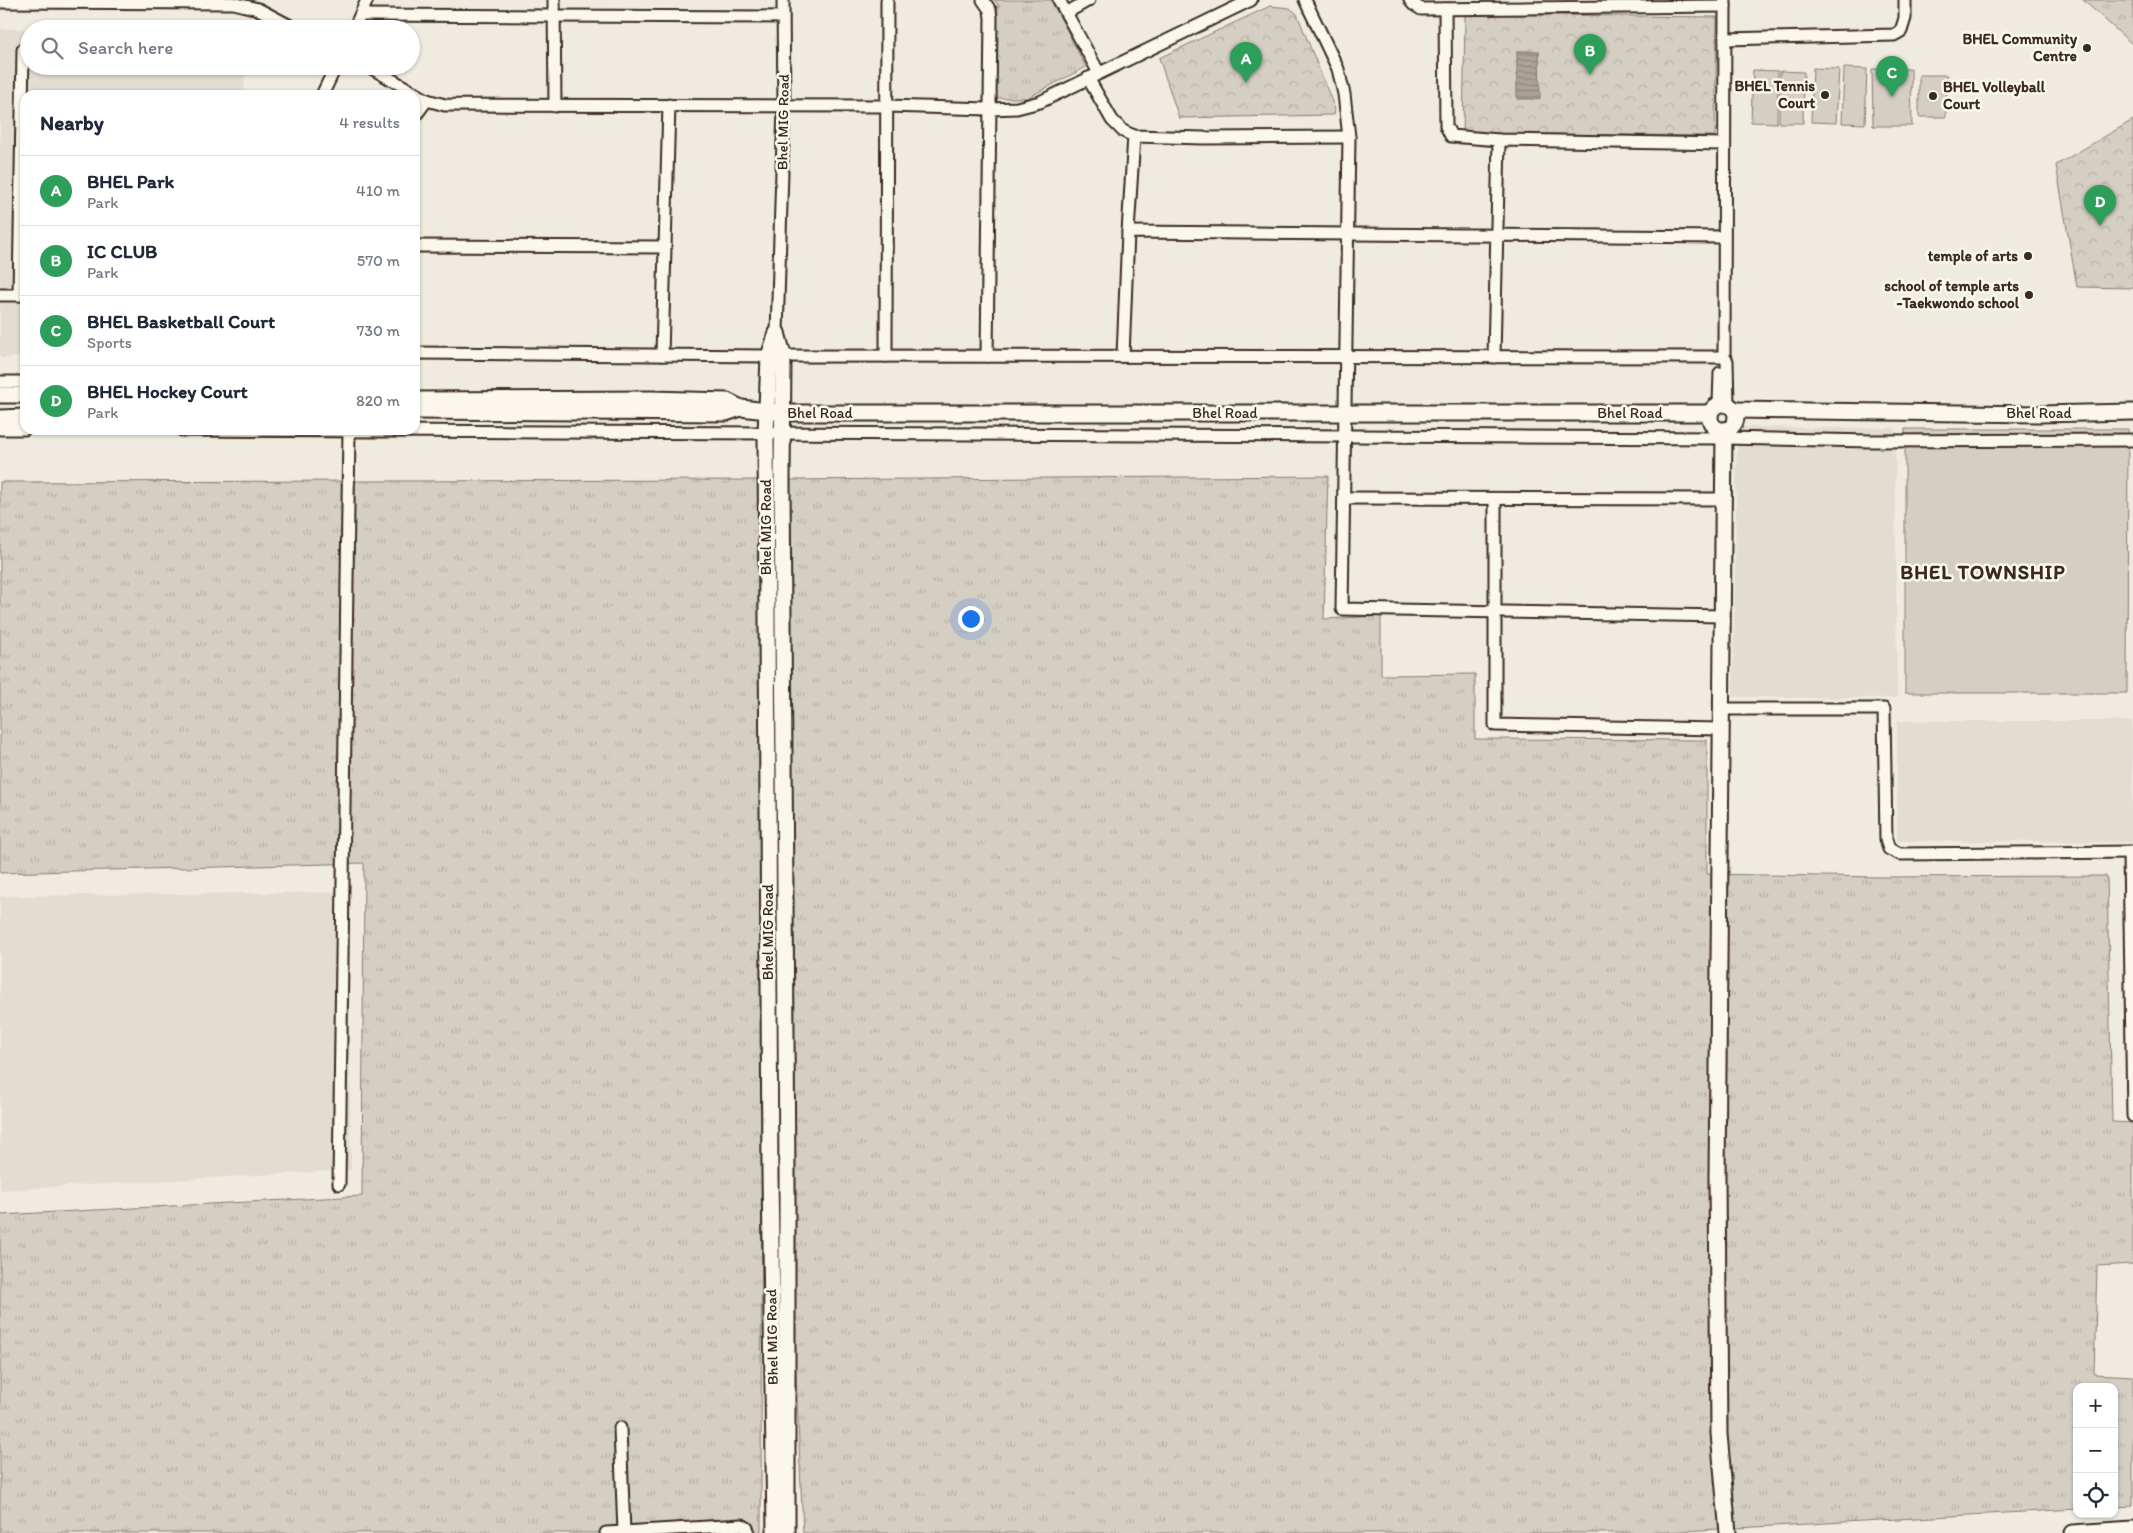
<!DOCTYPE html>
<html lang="en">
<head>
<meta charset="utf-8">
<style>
	:root { --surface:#fff; --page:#f6f6f7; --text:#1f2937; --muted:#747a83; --line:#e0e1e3; --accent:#0f766e }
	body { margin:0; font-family:Itim,sans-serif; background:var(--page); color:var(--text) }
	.controls { position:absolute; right:15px; bottom:15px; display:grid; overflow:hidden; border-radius:10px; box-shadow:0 1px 4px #0004 }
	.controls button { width:45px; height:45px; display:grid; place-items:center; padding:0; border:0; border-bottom:1px solid var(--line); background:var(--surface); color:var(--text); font:25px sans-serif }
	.you { position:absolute; left:970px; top:618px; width:18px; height:18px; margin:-12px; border:4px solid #fff; border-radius:50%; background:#1a73e8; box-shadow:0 0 0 8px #1a73e833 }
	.badge { display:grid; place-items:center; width:32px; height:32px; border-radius:50%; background:var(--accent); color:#fff; font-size:16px; font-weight:700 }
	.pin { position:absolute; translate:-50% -41px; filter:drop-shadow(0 1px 2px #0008) }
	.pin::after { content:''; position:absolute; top:26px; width:18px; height:15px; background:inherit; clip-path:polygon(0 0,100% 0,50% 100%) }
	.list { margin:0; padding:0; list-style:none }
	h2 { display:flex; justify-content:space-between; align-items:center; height:65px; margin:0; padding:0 20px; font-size:21px }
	h2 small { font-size:16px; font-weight:400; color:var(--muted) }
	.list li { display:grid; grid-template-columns:32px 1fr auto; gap:15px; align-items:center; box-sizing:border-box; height:70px; padding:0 20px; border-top:1px solid var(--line) }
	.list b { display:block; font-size:19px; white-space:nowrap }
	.list p { margin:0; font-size:16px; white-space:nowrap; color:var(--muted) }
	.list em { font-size:16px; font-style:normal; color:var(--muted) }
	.icon { flex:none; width:28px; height:28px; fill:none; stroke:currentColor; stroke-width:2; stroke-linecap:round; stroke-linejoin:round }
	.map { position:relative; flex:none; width:2133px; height:1533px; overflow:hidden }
	.search { position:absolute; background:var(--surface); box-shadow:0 1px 4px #0004; left:20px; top:20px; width:400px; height:55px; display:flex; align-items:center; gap:12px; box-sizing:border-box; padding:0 18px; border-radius:28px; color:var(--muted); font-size:19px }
	.panel { position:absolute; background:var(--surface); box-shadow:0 1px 4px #0004; left:20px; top:90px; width:400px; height:345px; border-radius:15px }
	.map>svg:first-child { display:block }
	.built { fill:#e2dcd1 }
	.grass { fill:url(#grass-tufts); stroke:#887c70 }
	.park { fill:url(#park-crowns); stroke:#887c70 }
	.pitch { fill:#d5cec3; stroke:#887c70 }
	.water { fill:url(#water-rules); stroke:#7f7367 }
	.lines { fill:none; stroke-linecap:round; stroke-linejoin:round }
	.street-casing { stroke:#3b2a1e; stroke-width:15 }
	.secondary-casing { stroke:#3b2a1e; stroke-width:19 }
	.street { stroke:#fbf7ec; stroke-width:11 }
	.secondary { stroke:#fbf7ec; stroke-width:15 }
	.poi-dot { fill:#3b2a1e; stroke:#fbf7ec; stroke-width:2 }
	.labels { text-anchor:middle; stroke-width:5; stroke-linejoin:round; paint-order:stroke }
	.poi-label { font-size:15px; font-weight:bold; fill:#3b2a1e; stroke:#fbf7ec; text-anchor:end }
	.street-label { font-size:15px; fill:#3b2a1e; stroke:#fbf7ec }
	.district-label { font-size:20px; font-weight:bold; letter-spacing:1px; fill:#3b2a1e; stroke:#fbf7ec }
</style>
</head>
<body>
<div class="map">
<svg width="2133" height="1533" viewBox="0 0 2133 1533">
	<defs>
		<pattern id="grass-tufts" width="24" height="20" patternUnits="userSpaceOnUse" patternTransform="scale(1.25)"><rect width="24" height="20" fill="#d5cec3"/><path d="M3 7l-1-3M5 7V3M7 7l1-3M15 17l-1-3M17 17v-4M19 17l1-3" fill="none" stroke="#b8b1a7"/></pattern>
		<pattern id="park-crowns" width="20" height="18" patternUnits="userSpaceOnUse" patternTransform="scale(1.25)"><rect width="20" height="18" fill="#d5cec3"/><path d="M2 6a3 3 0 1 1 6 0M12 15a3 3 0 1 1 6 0" fill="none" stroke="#b8b1a7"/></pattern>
		<pattern id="water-rules" width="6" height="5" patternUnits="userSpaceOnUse" patternTransform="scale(1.25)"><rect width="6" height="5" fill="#aca397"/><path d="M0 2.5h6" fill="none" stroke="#8d857b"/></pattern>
	</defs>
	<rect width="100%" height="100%" fill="#f0ebe0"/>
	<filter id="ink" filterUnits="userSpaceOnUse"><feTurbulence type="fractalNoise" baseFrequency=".02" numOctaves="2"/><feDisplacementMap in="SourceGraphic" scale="10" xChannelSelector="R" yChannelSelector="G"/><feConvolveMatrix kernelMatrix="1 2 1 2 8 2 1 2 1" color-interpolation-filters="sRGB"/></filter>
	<g filter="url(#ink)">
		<g class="built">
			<polygon points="246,26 246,29 29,29 29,66 245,66 244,95 25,95 25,357 0,358 0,29"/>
			<polygon points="1737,427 1895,428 1897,698 1733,697"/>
			<polygon points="1897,721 2132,721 2133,842 1897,841"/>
			<polygon points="348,892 351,1170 0,1190 0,896"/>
		</g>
		<g class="grass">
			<polygon points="994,0 1051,0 1086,67 1027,98 995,98 998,4"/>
			<polygon points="2083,0 2133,0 2133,45"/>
			<polygon points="1328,476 1324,619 1381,616 1381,675 1475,674 1475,739 1707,740 1707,874 1879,877 2107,876 2112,1122 2133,1123 2133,1264 2097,1266 2094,1374 2133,1376 2133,1506 2114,1507 2114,1387 2077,1387 2077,1509 1648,1533 803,1533 787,1174 782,480"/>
			<polygon points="763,480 761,1533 0,1533 0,1215 362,1196 364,863 0,873 0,482"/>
		</g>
		<g class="park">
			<polygon points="1270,6 1290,8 1297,14 1335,109 1334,115 1179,118 1159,58"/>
			<polygon points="1465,14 1717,17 1715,136 1463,133"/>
			<polygon points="2133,120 2133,288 2077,287 2056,165"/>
		</g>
		<g class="pitch">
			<polygon points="1813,68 1839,69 1836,123 1811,122"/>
			<polygon points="1844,68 1867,69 1865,124 1842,123"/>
			<polygon points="1872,69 1911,69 1912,126 1873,126"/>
			<polygon points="1753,70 1778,71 1777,123 1751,122"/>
			<polygon points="1780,71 1804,72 1803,123 1779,123"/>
			<polygon points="1919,75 1947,75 1946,117 1919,117"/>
			<polygon points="1905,429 2128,429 2127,693 1905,693"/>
		</g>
		<polygon class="water" points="1517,51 1539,51 1540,99 1517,99"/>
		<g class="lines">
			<defs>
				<g id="street">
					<polyline points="554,0 555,106"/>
					<polyline points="983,0 990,10 991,18 987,356"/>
					<polyline points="1059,0 1099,73"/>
					<polyline points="1305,0 1338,69 1344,94 1349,137 1342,609 1723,616"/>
					<polyline points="1410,0 1413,4 1421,9 1725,6"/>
					<polyline points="1725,0 1724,357 1727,361 1728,405"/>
					<polyline points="0,2 233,3 258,9 296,29"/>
					<polyline points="1445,9 1446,126 1451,136 1499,140 1724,144"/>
					<polyline points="1066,13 1089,0"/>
					<polyline points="361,15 783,17"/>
					<polyline points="354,29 367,0"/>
					<polyline points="1725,39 1894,35 1901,31 1905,18 1905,0"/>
					<polyline points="368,66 427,100 445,105 887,106 989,109 1017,108 1040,102 1251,0"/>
					<polyline points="1088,78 1112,120 1123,131 1134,136 1203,138 1349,137"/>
					<polyline points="322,95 336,66"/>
					<polyline points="415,116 427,100"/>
					<polyline points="1128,232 1134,136"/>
					<polyline points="415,246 664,247"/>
					<polyline points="0,295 25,295"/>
					<polyline points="19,295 23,50"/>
					<polyline points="777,333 784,107 783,0"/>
					<polyline points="415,353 769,356 1724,357"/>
					<polyline points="662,355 669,105"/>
					<polyline points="886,356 887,0"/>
					<polyline points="1123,356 1128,232 1724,237"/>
					<polyline points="1494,357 1499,140"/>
					<polyline points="0,382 25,382"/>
					<polyline points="1719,404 1720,373"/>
					<polyline points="0,429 25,429"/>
					<polyline points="182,430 1724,438 1872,441 2133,440"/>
					<polyline points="1344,498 1723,499"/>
					<polyline points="1495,499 1495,725 1722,729"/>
					<polyline points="1722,709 1884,709 1886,840 1889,849 1900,854 2133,852"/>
					<polyline points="2129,852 2133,1116"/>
					<polyline points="339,1184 349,430"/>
					<polyline points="620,1428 624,1532"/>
					<polyline points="606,1533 742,1525 747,1528 749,1533"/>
				</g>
				<g id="secondary">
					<polyline points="777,333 783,355 782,480 787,1174 787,1533"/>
					<polyline points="0,395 25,395"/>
					<polyline points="415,400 652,399 727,401 741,408 784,413 1710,413"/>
					<circle cx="1723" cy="417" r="13"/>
					<polyline points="1735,410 2038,414 2133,412"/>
					<polyline points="415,411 726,413 741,408"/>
					<polyline points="0,418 25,417"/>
					<polyline points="1724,431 1717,1176 1719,1434 1728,1533"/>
					<polyline points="775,1533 770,1174 766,434 769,356 777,333"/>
					<polyline points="2072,1533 2133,1529"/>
				</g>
			</defs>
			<use href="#street" class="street-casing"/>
			<use href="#secondary" class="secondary-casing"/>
			<use href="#street" class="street"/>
			<use href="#secondary" class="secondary"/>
		</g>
	</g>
	<g class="poi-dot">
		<circle cx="2087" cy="48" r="5"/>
		<circle cx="1825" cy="95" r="5"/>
		<circle cx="1933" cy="96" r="5"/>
		<circle cx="2028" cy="256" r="5"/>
		<circle cx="2029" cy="295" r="5"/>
	</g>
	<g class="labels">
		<g class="poi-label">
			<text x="2077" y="44">BHEL Community<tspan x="2077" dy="17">Centre</tspan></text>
			<text x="1815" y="91">BHEL Tennis<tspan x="1815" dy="17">Court</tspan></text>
			<text x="1943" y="92" text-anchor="start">BHEL Volleyball<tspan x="1943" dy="17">Court</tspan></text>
			<text x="2018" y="261">temple of arts</text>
			<text x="2019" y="291">school of temple arts<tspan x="2019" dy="17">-Taekwondo school</tspan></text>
		</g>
		<g class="street-label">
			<text transform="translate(783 122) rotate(-89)" y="5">Bhel MIG Road</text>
			<text x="820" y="418">Bhel Road</text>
			<text x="1225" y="418">Bhel Road</text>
			<text x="1630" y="418">Bhel Road</text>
			<text x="2039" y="418">Bhel Road</text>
			<text transform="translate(766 527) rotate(-90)" y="5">Bhel MIG Road</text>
			<text transform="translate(768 932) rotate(-90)" y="5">Bhel MIG Road</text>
			<text transform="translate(772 1337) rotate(-91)" y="5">Bhel MIG Road</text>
		</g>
		<g class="district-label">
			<text x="1983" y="579">BHEL TOWNSHIP</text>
		</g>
	</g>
</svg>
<div class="controls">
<button>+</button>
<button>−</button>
<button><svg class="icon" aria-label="locate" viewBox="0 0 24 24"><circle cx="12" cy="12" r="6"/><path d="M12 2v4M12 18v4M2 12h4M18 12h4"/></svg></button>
</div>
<div class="you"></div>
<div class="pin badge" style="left:1246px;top:83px;background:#2e9e5b">A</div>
<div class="pin badge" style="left:1590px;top:75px;background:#2e9e5b">B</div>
<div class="pin badge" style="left:1892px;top:97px;background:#2e9e5b">C</div>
<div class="pin badge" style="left:2100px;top:226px;background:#2e9e5b">D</div>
<div class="search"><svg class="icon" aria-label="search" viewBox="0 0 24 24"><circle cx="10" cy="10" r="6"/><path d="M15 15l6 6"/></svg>Search here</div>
<section class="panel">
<h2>Nearby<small>4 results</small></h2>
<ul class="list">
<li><span class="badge" style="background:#2e9e5b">A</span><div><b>BHEL Park</b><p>Park</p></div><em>410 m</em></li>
<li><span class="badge" style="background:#2e9e5b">B</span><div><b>IC CLUB</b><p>Park</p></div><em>570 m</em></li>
<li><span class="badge" style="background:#2e9e5b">C</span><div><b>BHEL Basketball Court</b><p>Sports</p></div><em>730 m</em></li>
<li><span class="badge" style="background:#2e9e5b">D</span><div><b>BHEL Hockey Court</b><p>Park</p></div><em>820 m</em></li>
</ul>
</section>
</div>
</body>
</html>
